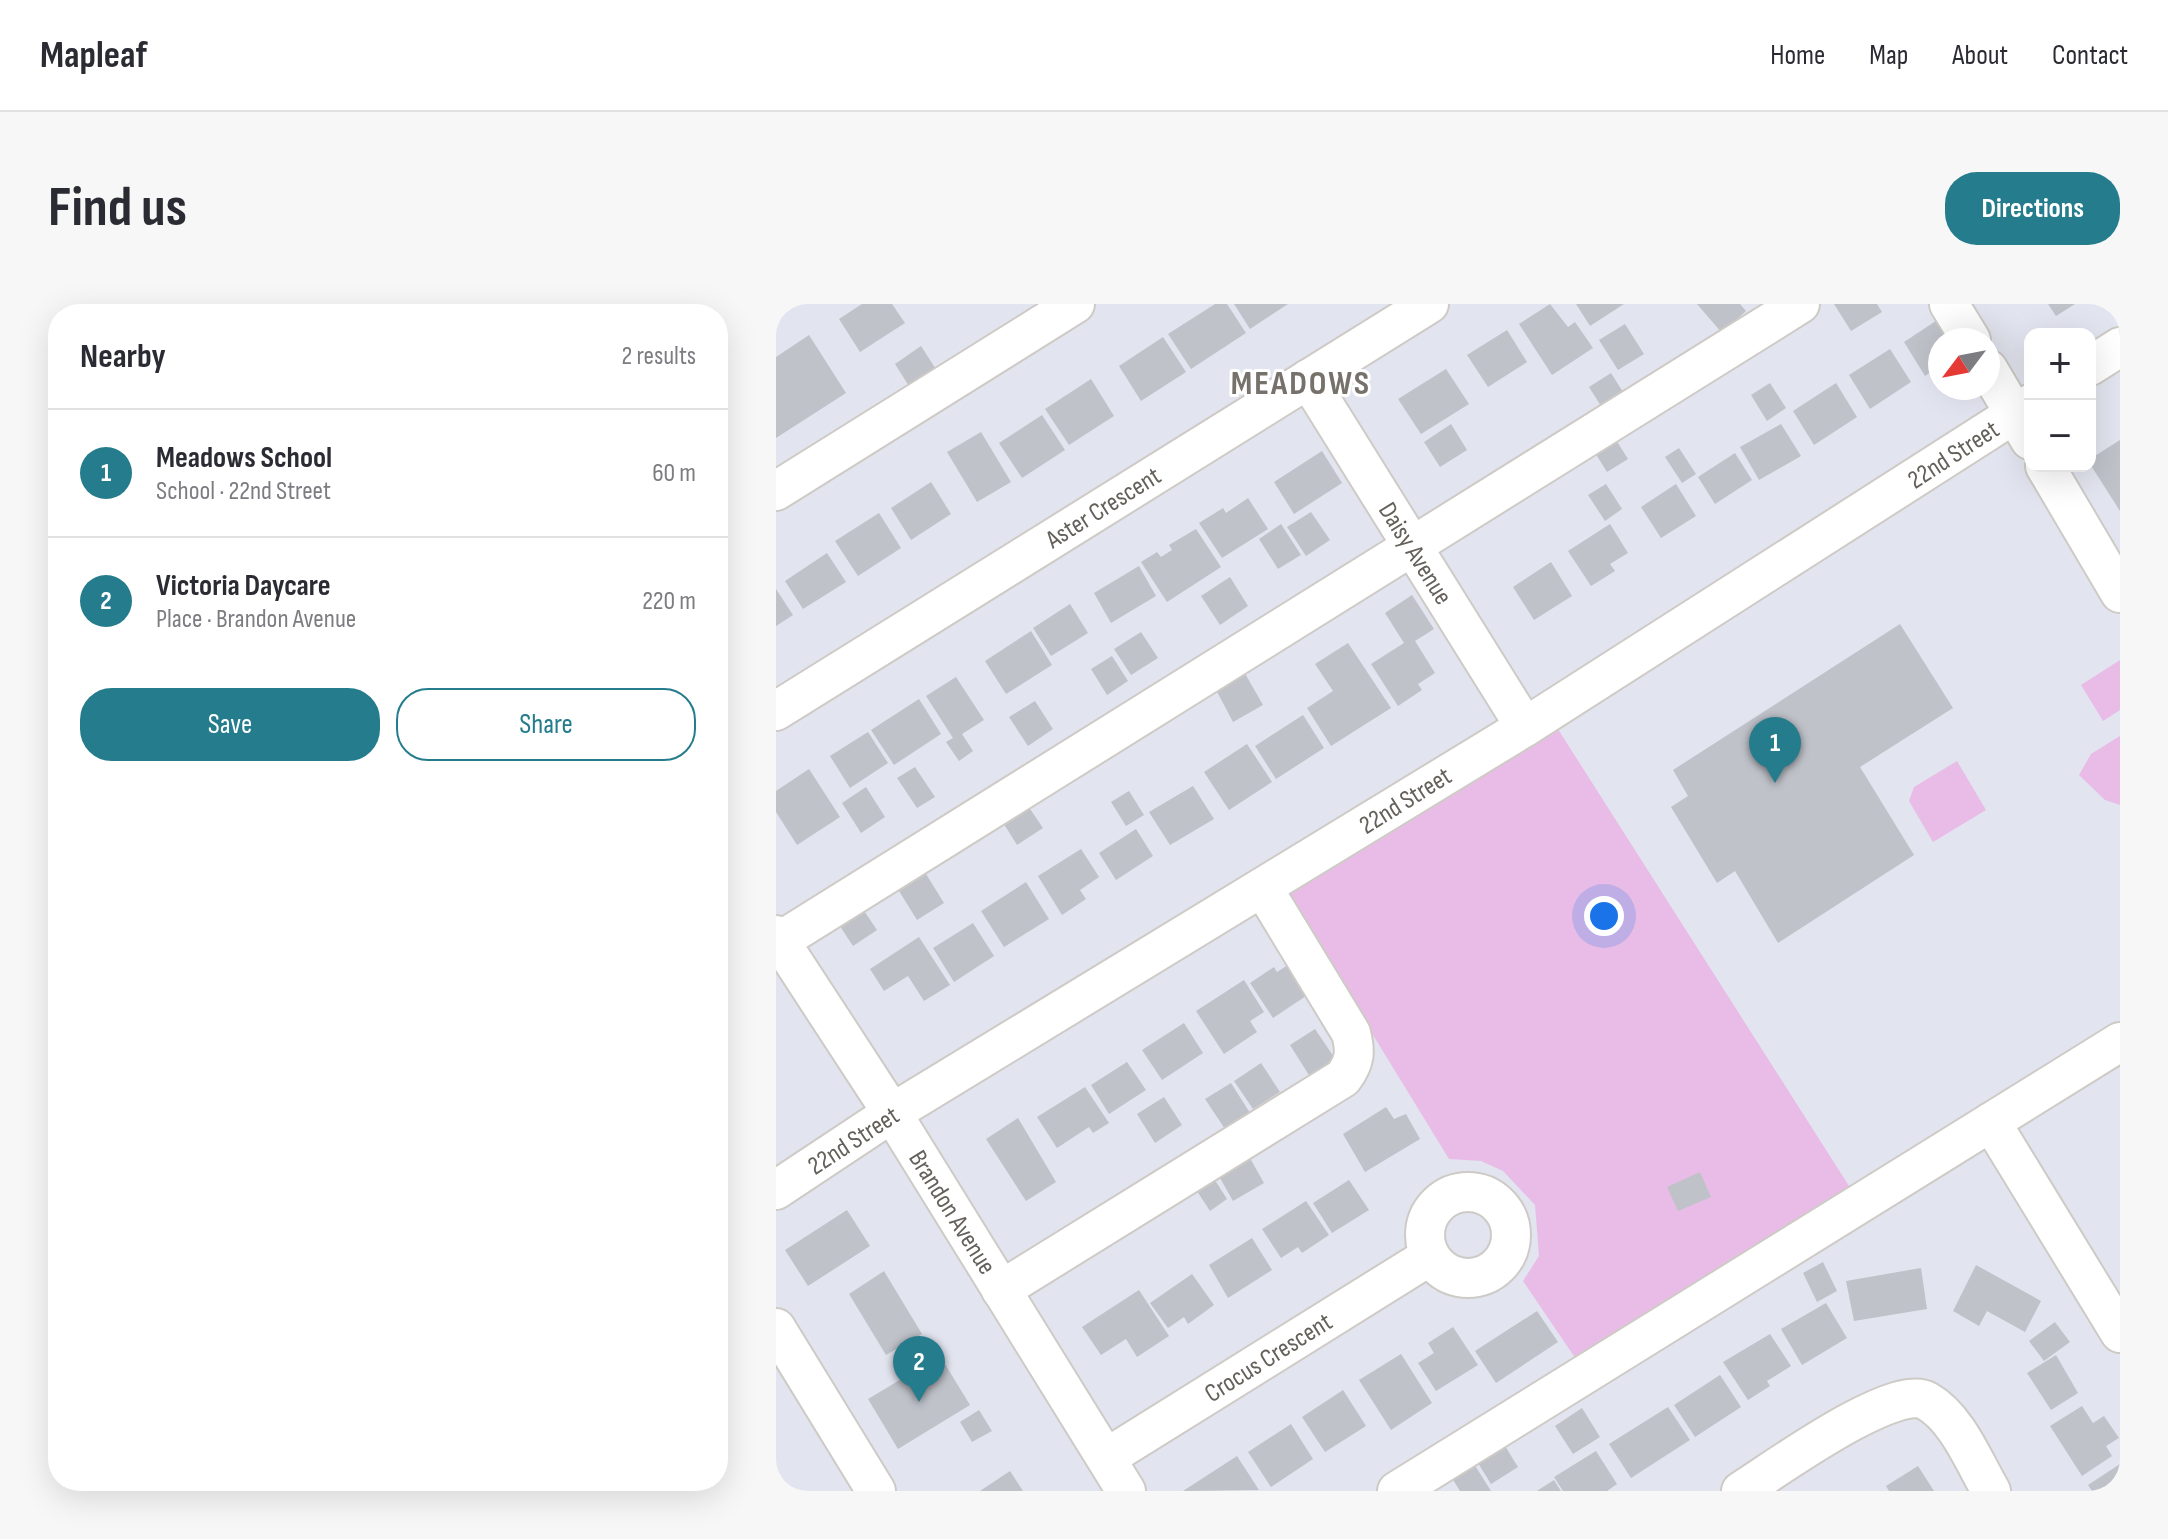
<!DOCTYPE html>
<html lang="en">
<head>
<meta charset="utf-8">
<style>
	:root { --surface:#fff; --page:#f7f7f7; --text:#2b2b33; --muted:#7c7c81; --line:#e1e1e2; --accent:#257c8c }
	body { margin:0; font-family:"Sofia Sans Condensed",sans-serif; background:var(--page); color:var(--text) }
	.controls { position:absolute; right:24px; top:24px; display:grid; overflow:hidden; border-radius:16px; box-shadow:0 8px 32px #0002 }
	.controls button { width:72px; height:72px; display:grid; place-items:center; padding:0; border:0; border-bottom:2px solid var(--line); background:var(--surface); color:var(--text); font:40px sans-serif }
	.compass { position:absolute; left:1152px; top:24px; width:72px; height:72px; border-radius:50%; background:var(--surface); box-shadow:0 8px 32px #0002; rotate:238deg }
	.you { position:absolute; left:828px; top:612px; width:28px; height:28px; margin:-20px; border:6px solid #fff; border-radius:50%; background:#1a73e8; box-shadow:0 0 0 12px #1a73e833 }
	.badge { display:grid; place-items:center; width:52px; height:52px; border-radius:50%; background:var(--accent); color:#fff; font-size:26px; font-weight:700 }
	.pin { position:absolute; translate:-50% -66px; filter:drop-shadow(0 2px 4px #0008) }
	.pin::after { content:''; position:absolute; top:42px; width:28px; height:24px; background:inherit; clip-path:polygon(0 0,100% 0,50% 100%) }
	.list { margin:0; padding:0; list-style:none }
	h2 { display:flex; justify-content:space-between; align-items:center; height:104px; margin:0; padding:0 32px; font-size:34px }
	h2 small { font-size:26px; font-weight:400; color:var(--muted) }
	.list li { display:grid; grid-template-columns:52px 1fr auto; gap:24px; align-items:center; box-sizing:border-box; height:128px; padding:0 32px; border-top:2px solid var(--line) }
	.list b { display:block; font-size:30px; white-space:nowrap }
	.list p { margin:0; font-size:26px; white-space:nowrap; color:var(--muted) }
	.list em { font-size:26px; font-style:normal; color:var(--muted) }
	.actions { display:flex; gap:16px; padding:24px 32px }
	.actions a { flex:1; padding:18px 0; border:2px solid var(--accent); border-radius:32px; text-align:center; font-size:28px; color:var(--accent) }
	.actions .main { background:var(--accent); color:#fff }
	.map { position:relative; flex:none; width:1344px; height:1187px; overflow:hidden; border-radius:32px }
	header { display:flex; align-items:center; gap:48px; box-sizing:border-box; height:112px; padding:0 40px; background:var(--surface); border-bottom:2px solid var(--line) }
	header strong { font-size:38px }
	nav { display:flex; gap:44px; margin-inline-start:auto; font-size:28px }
	.intro { display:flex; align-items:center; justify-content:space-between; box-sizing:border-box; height:192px; padding:0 48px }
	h1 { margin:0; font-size:56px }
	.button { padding:20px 36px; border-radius:32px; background:var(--accent); color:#fff; font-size:28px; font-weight:700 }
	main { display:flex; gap:48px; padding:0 48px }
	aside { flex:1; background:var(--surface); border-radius:32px; box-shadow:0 8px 32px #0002 }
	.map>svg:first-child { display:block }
	.green { fill:#e9bce7 }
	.building { fill:#bfc2c9 }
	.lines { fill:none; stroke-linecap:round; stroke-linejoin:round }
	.minor-casing { stroke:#cecbc6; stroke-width:42 }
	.minor { stroke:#fff; stroke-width:38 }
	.labels { text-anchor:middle; stroke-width:6; stroke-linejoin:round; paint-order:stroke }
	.street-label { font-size:26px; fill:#64605a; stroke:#fff }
	.district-label { font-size:34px; font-weight:bold; letter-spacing:2px; fill:#76716b; stroke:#fff }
</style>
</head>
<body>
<header>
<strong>Mapleaf</strong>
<nav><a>Home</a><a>Map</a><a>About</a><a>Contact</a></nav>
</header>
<div class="intro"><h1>Find us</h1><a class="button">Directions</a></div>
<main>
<aside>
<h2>Nearby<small>2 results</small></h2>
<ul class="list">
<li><span class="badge">1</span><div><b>Meadows School</b><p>School · 22nd Street</p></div><em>60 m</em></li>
<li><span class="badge">2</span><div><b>Victoria Daycare</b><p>Place · Brandon Avenue</p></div><em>220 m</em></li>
</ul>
<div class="actions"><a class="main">Save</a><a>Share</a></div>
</aside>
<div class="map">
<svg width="1344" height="1187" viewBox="0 0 1344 1187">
	<rect width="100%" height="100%" fill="#e2e4ef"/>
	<g class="green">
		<polygon points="1344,356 1344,406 1327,417 1305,381"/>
		<polygon points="771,408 1080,893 806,1064 747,977 763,952 759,901 727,867 705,857 673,855 502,576"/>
		<polygon points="1344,432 1344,501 1329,496 1303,471 1315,450"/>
		<polygon points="1181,457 1210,506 1157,538 1133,497 1138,483"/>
	</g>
	<g class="building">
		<polygon points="86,0 116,0 129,19 84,48 63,15"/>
		<polygon points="439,0 451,0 470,29 415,65 392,30"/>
		<polygon points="458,0 512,0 474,25"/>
		<polygon points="774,0 792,23 799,18 817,44 776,71 743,20"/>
		<polygon points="800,0 848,0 814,22"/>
		<polygon points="921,0 964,0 970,7 946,29"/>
		<polygon points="1058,0 1101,0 1106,8 1075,27"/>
		<polygon points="1272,0 1299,0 1280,12"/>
		<polygon points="1169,11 1185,36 1164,36 1164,62 1149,72 1128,38"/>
		<polygon points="849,20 868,50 842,66 823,36"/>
		<polygon points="731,26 751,58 712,83 691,51"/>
		<polygon points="33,31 70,89 0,134 0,53"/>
		<polygon points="387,33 410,68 365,97 343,62"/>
		<polygon points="145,42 163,70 136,87 119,60"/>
		<polygon points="1114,45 1135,78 1094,105 1073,71"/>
		<polygon points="670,65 693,100 645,130 622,95"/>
		<polygon points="835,69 847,88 825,102 813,83"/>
		<polygon points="315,75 338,112 293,141 269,105"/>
		<polygon points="994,79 1010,104 991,117 975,91"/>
		<polygon points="1060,79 1081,113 1038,141 1017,107"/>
		<polygon points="266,111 289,146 246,174 223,139"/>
		<polygon points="675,120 691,146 664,163 648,138"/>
		<polygon points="1005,120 1025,152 983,176 964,143"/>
		<polygon points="205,128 235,178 201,198 171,148"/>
		<polygon points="837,131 852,155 831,168 816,144"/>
		<polygon points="1344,136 1344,207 1314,160 1314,155"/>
		<polygon points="903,144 920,170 906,179 889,153"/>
		<polygon points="546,147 566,179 518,210 498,178"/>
		<polygon points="959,149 976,176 939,200 922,173"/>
		<polygon points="155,178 175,210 135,236 115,204"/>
		<polygon points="830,180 846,205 829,217 812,191"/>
		<polygon points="900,180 920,212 885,234 865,203"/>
		<polygon points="472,194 492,225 446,254 423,219 447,204 450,209"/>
		<polygon points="535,208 554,236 530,252 511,223"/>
		<polygon points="103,209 125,244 82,272 59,237"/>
		<polygon points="505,220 525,251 502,265 483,235"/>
		<polygon points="834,220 852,249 834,260 839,267 815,282 792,247"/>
		<polygon points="420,225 445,263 391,298 365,258 381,248 385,253 396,246 393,241"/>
		<polygon points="51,249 70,278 27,305 9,277"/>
		<polygon points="775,258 796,292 758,316 737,283"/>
		<polygon points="363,262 380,292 335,319 318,289"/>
		<polygon points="454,273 472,302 444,321 425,292"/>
		<polygon points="0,285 17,311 0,322"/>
		<polygon points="636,291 658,325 639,337 659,369 642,380 646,386 622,402 595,360 628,339 609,309"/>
		<polygon points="294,300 312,329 275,352 257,324"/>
		<polygon points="1124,320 1177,404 1084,463 1138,551 1002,639 959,567 941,579 895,503 912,492 897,466"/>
		<polygon points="255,327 276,361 230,390 209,357"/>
		<polygon points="365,328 382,354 355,371 338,345"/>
		<polygon points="572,339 615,404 555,442 531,404 557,387 539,360"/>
		<polygon points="336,352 352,377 331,391 315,365"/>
		<polygon points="467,366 487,401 457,418 438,382"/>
		<polygon points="180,373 208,416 186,430 197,447 183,457 170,438 177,434 150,392"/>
		<polygon points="143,395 165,430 118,461 95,426"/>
		<polygon points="259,397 277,425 252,442 233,413"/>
		<polygon points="527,411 548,444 500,475 479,442"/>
		<polygon points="92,428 112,459 74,484 54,452"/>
		<polygon points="471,440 496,478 453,506 428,468"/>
		<polygon points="139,463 159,493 141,504 121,474"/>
		<polygon points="33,465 64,513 21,541 0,508 0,487"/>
		<polygon points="417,482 438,515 394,541 373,508"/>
		<polygon points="90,483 109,513 85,529 66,499"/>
		<polygon points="353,487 368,511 350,522 335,498"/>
		<polygon points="248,496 267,524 241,541 223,512"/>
		<polygon points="360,525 377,552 340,576 323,549"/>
		<polygon points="305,545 323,573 304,586 310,595 286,611 262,572"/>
		<polygon points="150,570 168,599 141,616 123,587"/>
		<polygon points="250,578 273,615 228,643 205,607"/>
		<polygon points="82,598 101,626 77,642 58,613"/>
		<polygon points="197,619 218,652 178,678 157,644"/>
		<polygon points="143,633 174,681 148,697 132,672 108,687 94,665"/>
		<polygon points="520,656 539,686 497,714 474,679 498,663 501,668"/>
		<polygon points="468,676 488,708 474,717 481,728 448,750 420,707"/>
		<polygon points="408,719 427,749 386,776 366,746"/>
		<polygon points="539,725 562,759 536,776 514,741"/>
		<polygon points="351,758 370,786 333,810 315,781"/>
		<polygon points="485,759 504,788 477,805 458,777"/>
		<polygon points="455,779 474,809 449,825 429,795"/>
		<polygon points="309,783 333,819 317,829 313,823 281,844 261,813"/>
		<polygon points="388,793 406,821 379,839 361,810"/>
		<polygon points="610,803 618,815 630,810 644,835 589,868 567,830"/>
		<polygon points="242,814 280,878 250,897 210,835"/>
		<polygon points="471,849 488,879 457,897 440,867"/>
		<polygon points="924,868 935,893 902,907 891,883"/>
		<polygon points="435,870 451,895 434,907 417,881"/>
		<polygon points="573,876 593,906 556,929 537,899"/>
		<polygon points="530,897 553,931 526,949 522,943 505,954 486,925"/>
		<polygon points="71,906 94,942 32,982 9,946"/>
		<polygon points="476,934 496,966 452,994 433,961"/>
		<polygon points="1047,958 1061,987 1041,998 1027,969"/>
		<polygon points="1200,961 1265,997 1249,1028 1211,1007 1203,1022 1177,1007"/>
		<polygon points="1145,964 1151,1005 1078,1017 1070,977"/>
		<polygon points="108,967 146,1030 110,1051 73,990"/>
		<polygon points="416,970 438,1001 412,1020 408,1013 392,1024 374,999"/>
		<polygon points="363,986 393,1032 361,1053 350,1035 325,1051 306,1023"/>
		<polygon points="1050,999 1071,1034 1026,1061 1005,1025"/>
		<polygon points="761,1007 782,1038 720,1079 699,1047"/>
		<polygon points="1279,1018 1294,1038 1268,1057 1253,1037"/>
		<polygon points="677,1023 702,1061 660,1087 642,1059 658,1049 652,1039"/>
		<polygon points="994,1030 1015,1062 991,1077 994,1082 972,1096 947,1058"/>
		<polygon points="625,1050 656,1099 615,1126 583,1076"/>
		<polygon points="1280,1051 1302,1089 1275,1106 1251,1069"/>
		<polygon points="164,1052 194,1101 122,1145 92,1095"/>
		<polygon points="944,1071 965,1103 919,1133 898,1101"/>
		<polygon points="567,1086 590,1122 549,1148 526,1113"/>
		<polygon points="1306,1102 1317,1119 1328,1112 1343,1134 1330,1142 1336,1152 1306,1172 1274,1122"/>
		<polygon points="892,1103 914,1136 855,1174 833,1140"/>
		<polygon points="806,1104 824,1133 797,1150 779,1122"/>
		<polygon points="203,1106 216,1127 196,1138 184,1118"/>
		<polygon points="515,1120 537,1155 495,1183 472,1148"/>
		<polygon points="729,1142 742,1163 715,1180 702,1159"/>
		<polygon points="820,1147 841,1180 831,1187 787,1187 778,1173"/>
		<polygon points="461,1152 483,1186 407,1187"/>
		<polygon points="698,1160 715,1187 684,1187 676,1174"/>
		<polygon points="1344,1160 1344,1187 1316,1187 1312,1181"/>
		<polygon points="1142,1162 1158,1187 1113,1187 1110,1182"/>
		<polygon points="234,1167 247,1187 204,1187"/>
		<polygon points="778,1176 785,1187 761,1187"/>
	</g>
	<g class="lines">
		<defs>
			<g id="minor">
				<polyline points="1173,0 1195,36"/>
				<polyline points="1314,62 1344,43"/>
				<polyline points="1212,65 1254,136"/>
				<polyline points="532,75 749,423"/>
				<polyline points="1269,162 1344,289"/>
				<polyline points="0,187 299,0"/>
				<polyline points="0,407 653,0"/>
				<polyline points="0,631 116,809 350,1187"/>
				<polyline points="4,637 1024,0"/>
				<polyline points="1215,818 1344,1029"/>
				<polyline points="0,886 116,809 749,423 1254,100"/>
				<circle cx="692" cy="931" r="43"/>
				<path d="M225,986L567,774C579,758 580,748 575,729L487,584"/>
				<polyline points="0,1024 100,1187"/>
				<polyline points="330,1154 654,952"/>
				<polyline points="621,1187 1344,738"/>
				<path d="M965,1187C997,1167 1119,1078 1151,1097C1181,1114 1198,1158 1215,1187"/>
			</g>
		</defs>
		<use href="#minor" class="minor-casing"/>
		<use href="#minor" class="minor"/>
	</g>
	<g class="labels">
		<g class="street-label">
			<text transform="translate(1177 150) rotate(-33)" y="9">22nd Street</text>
			<text transform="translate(327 203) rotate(-32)" y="9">Aster Crescent</text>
			<text transform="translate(640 249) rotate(58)" y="9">Daisy Avenue</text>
			<text transform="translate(629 496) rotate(-32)" y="9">22nd Street</text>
			<text transform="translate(77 836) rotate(-33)" y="9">22nd Street</text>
			<text transform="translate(177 908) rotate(58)" y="9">Brandon Avenue</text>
			<text transform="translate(492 1053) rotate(-32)" y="9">Crocus Crescent</text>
		</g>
		<g class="district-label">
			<text x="525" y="90">MEADOWS</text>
		</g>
	</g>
</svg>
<div class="controls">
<button>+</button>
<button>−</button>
</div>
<svg class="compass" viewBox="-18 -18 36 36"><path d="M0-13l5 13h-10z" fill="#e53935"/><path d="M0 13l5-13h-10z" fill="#7c7c81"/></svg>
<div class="you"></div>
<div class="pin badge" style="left:999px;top:479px">1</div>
<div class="pin badge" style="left:143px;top:1098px">2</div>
</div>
</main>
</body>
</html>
